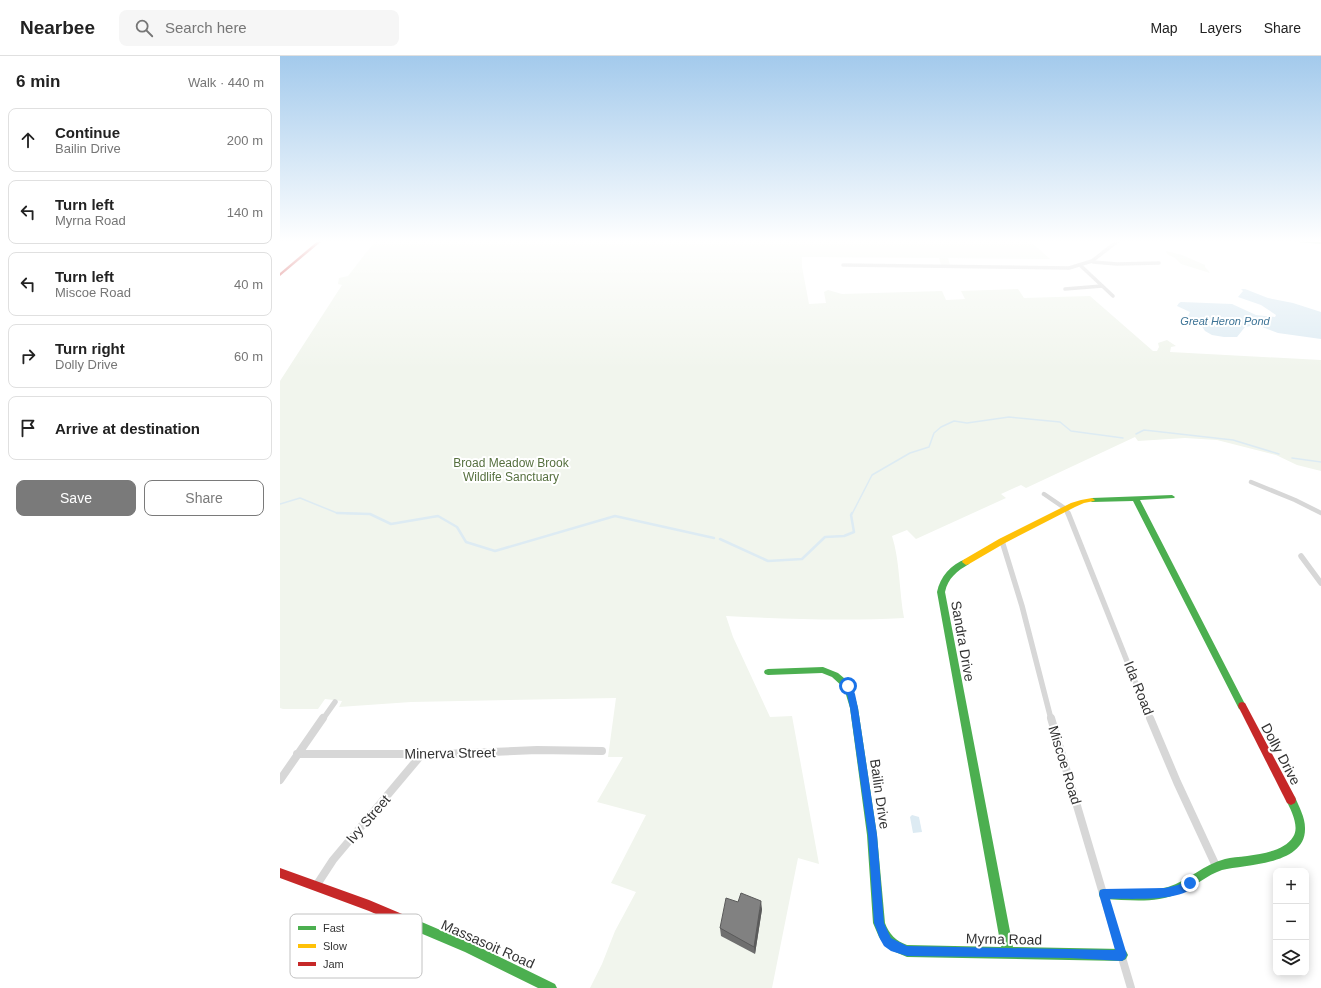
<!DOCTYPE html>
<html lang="en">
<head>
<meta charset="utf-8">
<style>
	:root { --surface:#fff; --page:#f6f6f6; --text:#222; --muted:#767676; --line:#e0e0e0; --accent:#7a7a7a }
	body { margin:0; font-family:Arial,sans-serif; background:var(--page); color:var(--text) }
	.controls { position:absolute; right:12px; bottom:12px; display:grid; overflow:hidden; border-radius:8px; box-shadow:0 2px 10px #0003 }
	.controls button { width:36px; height:36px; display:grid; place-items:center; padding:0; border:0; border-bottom:1px solid var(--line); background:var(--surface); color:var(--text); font:20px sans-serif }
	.stop { position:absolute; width:12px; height:12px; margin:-9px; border:3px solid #1a73e8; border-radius:50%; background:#fff }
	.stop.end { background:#1a73e8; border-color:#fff; box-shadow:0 1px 4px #0008 }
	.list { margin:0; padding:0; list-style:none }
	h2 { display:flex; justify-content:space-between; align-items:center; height:52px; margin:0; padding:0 16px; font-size:17px }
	h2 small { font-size:13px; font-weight:400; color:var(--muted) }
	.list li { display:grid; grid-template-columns:26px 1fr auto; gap:12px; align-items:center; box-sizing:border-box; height:64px; margin:0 8px 8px; padding:0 8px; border:1px solid var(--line); border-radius:8px }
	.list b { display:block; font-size:15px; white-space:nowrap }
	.list p { margin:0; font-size:13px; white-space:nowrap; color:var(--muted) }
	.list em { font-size:13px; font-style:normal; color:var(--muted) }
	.actions { display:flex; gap:8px; padding:12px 16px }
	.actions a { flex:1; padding:9px 0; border:1px solid var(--accent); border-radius:8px; text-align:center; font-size:14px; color:var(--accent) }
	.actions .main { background:var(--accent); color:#fff }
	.icon { flex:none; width:22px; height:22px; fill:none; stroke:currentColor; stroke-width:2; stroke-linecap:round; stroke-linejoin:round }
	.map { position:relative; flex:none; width:1041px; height:932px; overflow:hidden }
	header { display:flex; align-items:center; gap:24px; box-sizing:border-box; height:56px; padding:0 20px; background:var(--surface); border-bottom:1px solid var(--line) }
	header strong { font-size:19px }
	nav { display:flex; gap:22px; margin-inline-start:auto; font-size:14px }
	.search { width:280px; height:36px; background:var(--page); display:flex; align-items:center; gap:10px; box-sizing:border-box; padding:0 14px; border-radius:8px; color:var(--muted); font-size:15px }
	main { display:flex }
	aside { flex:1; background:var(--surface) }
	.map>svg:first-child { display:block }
	.green { fill:#f1f5ed }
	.water { fill:#ddebf3 }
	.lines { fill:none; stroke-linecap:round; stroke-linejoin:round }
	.stream-far1 { stroke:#ddebf3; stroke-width:1.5 }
	.stream { stroke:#ddebf3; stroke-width:2.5 }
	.street-far3 { stroke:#d7d7d7; stroke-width:3.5 }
	.street-far2 { stroke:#d7d7d7; stroke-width:4.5 }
	.street-far1 { stroke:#d7d7d7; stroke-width:5.5 }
	.street { stroke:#d7d7d7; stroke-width:8 }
	.fast { fill:#4caf50; fill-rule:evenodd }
	.slow { fill:#ffc107; fill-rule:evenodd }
	.jam { fill:#c62828; fill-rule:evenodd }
	.wall { fill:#6f6f6f }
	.shaded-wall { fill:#5a5a5a }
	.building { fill:#818181; stroke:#5a5a5a }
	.route { fill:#1a73e8 }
	.labels { text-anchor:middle; stroke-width:4; stroke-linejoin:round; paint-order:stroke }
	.far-water-label { font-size:11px; font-style:italic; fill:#3f7597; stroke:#fff }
	.park-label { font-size:12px; fill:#56703f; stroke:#fff }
	.near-street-label { font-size:14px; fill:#333; stroke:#fff }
	.key { fill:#fff; stroke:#c2c2c2; stroke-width:1 }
	.key-label { font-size:11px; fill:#333 }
</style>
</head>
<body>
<header>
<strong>Nearbee</strong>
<div class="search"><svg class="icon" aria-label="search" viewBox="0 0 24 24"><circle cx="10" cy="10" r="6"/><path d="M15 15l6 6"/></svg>Search here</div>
<nav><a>Map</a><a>Layers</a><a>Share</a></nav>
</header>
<main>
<aside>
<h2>6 min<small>Walk · 440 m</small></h2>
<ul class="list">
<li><svg class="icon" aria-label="ahead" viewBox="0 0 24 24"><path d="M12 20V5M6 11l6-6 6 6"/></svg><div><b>Continue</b><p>Bailin Drive</p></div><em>200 m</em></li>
<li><svg class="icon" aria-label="left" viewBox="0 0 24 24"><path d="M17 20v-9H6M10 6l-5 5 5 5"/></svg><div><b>Turn left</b><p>Myrna Road</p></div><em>140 m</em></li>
<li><svg class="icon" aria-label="left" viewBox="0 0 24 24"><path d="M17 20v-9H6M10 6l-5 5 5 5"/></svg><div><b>Turn left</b><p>Miscoe Road</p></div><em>40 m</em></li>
<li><svg class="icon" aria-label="right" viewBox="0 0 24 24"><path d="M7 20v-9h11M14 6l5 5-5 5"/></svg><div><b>Turn right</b><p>Dolly Drive</p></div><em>60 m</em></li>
<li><svg class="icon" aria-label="arrive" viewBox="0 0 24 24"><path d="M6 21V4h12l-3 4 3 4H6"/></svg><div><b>Arrive at destination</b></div></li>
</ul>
<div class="actions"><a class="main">Save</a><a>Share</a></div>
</aside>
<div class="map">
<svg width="1041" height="932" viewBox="0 0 1041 932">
	<rect width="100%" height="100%" fill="#fff"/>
	<g class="green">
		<path d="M96,184H749L770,203L668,202L670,209H661L659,202L522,201V211L529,248L546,247L544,236L548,234L562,238L662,235L666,244L685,243L681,235L738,233L744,242L810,240L873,295H877L879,291L878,287L887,284L896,290L891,291L890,296L1041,304V415L1017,409L996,399L937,384L905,382L858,385L855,381L746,432L741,429L721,438L726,442L636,483L627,474L612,480C620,505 619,535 624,562C565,565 506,563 446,560L453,581L490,661L512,660L539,808L518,802L492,932H310L322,908L335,875L356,836L331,827L366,759L317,746L343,701H328L336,642L131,646L59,651L62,645L45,643L38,653H3L0,652V325L62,229L58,228L59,222L68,220Z"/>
		<polygon points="886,195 902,199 925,209 925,211 930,217 901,208 895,202 887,198"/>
	</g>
	<g class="water">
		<polygon points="961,233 965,233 988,242 1013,247 1041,256 1041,283 998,277 977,269 965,271 957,281 944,281 932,279 925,275 919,266 908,260 910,256 897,250 899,247 901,246 952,248 976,259 995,261 996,259 981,249 958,241 963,235"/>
		<polygon points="632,759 639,761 642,776 633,777 630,761"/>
	</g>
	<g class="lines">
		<g class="stream-far1">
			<polyline points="856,378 864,374 953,384 999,398"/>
			<polyline points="1012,402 1041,406"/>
			<polyline points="0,448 20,442 57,457 89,458"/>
			<polyline points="572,458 592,419 630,397 649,391 654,377 661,371 674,365 687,367 729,361 780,366 791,375 843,382"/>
		</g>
		<g class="stream">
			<polyline points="57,457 90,458 111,468 158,460 177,471 186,486 215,495 335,460 434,482"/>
			<polyline points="440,483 488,505 522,503 545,481 564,480 574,476 571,459 572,457"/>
		</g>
		<g class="street-far3">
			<polyline points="813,206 837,208 879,207"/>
			<polyline points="563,209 789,212 812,205 839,184"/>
			<polyline points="801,210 833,240"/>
			<polyline points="785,233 822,230"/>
		</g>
		<g class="street-far2">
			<polyline points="971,426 1015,444 1041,457"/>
			<polyline points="764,438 786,453 788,458"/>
		</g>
		<g class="street-far1">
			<polyline points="788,457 870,663"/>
			<polyline points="722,485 742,550 771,663"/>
			<polyline points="1021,500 1041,527"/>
			<polyline points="43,663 55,646"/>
		</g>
		<g class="street">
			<polyline points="771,662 851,932"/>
			<polyline points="870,662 897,726 936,810"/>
			<polyline points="17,698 162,698 257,694 322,695"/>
			<polyline points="0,724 43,662"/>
			<polyline points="36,830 53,804 142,698"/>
		</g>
		<g class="fast">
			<polygon points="1004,184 1015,184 1041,186 1041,188 1006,185"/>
			<polygon points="892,439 895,441 894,442 860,444 966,650 965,653 962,654 959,653 853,445 812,446 809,444 812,442"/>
			<path d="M686,503L689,504L690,506L689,508C677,515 668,522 665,536L733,891L842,893L846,895L848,899L846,903L842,905L627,901L613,895L605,889L599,881L593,867L587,779L570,652L564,632L552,621L542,617L488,619L485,618L484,616L485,614L488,613L543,611L558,617L571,628L572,630L578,652L597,779L605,867C609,878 616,885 627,889L721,891L657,536C660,521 671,508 686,503Z"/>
			<path d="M1011,739L1015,741C1019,751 1025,761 1025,772C1026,809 967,808 942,814C927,819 914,831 899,837C876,848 849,844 824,843L820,842L819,838L820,834L824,833C845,833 867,836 888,831C908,825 924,808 945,803C964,799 1001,800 1013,781C1020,771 1011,754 1006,744L1007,741Z"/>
			<polygon points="130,861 193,888 275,928 277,932 258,932 185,896 126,871 124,867 126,863"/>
		</g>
		<polygon class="slow" points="812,442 815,444 814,445 804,447 795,451 725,487 689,508 686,509 682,506 683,504 719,483 791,447 801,444"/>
		<g class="jam">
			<polygon points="39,184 43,184 0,220 0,217"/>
			<polygon points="962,646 965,647 1015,741 1016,744 1015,747 1011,749 1007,747 958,650 959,647"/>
			<polygon points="0,812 89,844 134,863 136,867 134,871 130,873 89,855 0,822"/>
		</g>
	</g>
	<polygon class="wall" points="482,853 475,898 441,880 440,872"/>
	<polygon class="shaded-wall" points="481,845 482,853 475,898 474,891"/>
	<polygon class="building" points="461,837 481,845 474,891 440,872 446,842 458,846"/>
	<linearGradient id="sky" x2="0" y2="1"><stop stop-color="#a3caec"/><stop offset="0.59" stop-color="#fff"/><stop offset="1" stop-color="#fff" stop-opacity="0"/></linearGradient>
	<rect width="1041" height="314" fill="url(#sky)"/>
	<path class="route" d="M568,627L571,628L575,638L578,652L597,779L604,867L611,882L627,890L835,894L819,838L820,834L824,833L885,832L898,829L910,822L914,823L916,827C907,847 849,842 830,843L847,899L845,903L842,905L790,902L627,900L611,895L604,890L600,883L594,867L588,779L570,652L567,638L564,630Z"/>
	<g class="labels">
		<g class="far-water-label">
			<text x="945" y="269">Great Heron Pond</text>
		</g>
		<g class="park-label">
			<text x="231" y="411">Broad Meadow Brook<tspan x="231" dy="14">Wildlife Sanctuary</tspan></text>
		</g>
		<g class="near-street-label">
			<text transform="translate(683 585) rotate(80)" y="5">Sandra Drive</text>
			<text transform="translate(859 632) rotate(68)" y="5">Ida Road</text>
			<text transform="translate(170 697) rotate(-1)" y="5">Minerva Street</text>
			<text transform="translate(1001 698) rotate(62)" y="5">Dolly Drive</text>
			<text transform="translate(785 709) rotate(73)" y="5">Miscoe Road</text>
			<text transform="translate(600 738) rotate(82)" y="5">Bailin Drive</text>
			<text transform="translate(88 763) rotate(-49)" y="5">Ivy Street</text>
			<text transform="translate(724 883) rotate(1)" y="5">Myrna Road</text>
			<text transform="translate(208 888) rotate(24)" y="5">Massasoit Road</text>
		</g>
	</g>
	<rect x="10" y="858" width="132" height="64" rx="6" class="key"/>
	<rect x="18" y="870" width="18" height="4" fill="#4caf50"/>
	<rect x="18" y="888" width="18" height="4" fill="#ffc107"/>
	<rect x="18" y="906" width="18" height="4" fill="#c62828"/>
	<g class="key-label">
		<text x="43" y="876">Fast</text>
		<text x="43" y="894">Slow</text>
		<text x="43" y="912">Jam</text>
	</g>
</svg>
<div class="controls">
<button>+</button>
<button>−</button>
<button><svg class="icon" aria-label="layers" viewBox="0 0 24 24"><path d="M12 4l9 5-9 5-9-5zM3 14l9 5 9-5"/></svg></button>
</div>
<div class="stop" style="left:568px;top:630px"></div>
<div class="stop end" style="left:910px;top:827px"></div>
</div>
</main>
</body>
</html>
